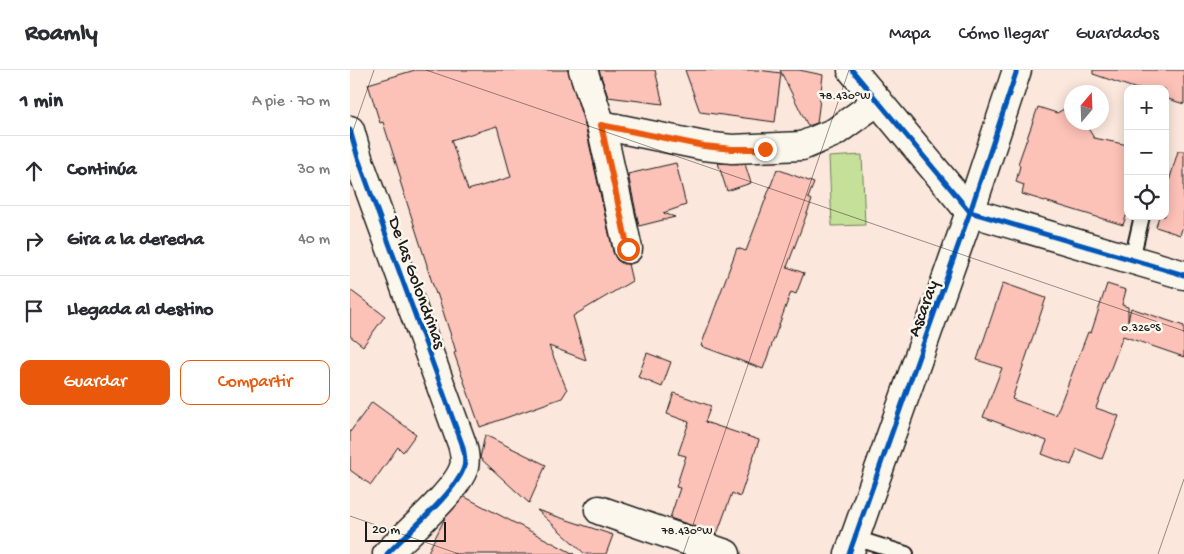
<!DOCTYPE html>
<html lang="es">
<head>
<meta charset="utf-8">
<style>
	:root { --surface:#fff; --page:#f2f2f3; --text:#2b2b33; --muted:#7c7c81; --line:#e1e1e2; --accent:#ea580c }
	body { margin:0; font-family:"Gochi Hand",sans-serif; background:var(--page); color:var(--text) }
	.controls { position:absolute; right:15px; top:15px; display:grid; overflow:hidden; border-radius:10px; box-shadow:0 2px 12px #0003 }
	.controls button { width:45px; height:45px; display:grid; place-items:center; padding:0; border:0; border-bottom:1px solid var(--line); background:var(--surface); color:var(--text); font:25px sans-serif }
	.compass { position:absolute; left:714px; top:15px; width:45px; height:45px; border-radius:50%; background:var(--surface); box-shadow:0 2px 12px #0003; rotate:19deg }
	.scale { position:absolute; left:15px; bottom:12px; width:81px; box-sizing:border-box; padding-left:5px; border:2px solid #1c1c1c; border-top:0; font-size:14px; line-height:18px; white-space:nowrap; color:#1c1c1c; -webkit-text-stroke:4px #fbf7ec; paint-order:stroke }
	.stop { position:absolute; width:15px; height:15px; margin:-11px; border:4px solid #ea580c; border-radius:50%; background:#fff }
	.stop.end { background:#ea580c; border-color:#fff; box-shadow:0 1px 5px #0008 }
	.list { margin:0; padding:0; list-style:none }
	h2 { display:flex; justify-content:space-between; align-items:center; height:65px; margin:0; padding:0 20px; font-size:21px }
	h2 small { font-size:16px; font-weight:400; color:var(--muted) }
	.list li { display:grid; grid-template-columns:32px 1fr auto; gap:15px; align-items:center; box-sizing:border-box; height:70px; padding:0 20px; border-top:1px solid var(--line) }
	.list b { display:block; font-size:19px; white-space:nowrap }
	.list em { font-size:16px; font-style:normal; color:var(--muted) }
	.actions { display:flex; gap:10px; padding:15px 20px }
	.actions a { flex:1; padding:11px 0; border:1px solid var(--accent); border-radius:10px; text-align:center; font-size:18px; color:var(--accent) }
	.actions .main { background:var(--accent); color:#fff }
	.icon { flex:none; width:28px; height:28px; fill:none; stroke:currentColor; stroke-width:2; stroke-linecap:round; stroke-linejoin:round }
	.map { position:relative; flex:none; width:834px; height:484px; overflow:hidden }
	header { display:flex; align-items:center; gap:30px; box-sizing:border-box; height:70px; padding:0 25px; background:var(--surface); border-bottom:1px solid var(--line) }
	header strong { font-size:24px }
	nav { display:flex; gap:28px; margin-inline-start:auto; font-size:18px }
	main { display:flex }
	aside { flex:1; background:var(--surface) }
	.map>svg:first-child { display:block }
	.green { fill:#c5e199; stroke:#707e5a }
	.building { fill:#fcc1b7; stroke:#1c1c1c; fill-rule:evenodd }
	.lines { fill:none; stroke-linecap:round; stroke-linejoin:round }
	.lane-casing { stroke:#1c1c1c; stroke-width:18 }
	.street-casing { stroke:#1c1c1c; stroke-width:31 }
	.lane { stroke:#fbf7ec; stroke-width:14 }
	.street { stroke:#fbf7ec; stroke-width:28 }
	.cycleway-casing { stroke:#fbf7ec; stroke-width:8 }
	.cycleway { stroke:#0057b8; stroke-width:5 }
	.route { stroke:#ea580c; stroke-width:6 }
	.ticks { fill:none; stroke:#1c1c1c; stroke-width:1; stroke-opacity:0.45 }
	.labels { text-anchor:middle; stroke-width:5; stroke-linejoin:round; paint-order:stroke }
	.street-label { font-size:18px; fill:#1c1c1c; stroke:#fbf7ec }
	.ticks-label { font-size:12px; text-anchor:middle; fill:#1c1c1c; stroke:#fbf7ec; stroke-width:5; stroke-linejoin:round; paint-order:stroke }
</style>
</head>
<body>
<header>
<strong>Roamly</strong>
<nav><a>Mapa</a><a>Cómo llegar</a><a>Guardados</a></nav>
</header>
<main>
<aside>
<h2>1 min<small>A pie · 70 m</small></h2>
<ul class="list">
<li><svg class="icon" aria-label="ahead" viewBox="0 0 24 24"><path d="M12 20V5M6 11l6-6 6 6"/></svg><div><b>Continúa</b></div><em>30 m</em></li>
<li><svg class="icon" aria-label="right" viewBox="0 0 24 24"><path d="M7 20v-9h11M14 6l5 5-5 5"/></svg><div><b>Gira a la derecha</b></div><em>40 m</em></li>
<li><svg class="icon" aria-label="arrive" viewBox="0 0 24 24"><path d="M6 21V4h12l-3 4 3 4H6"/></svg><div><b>Llegada al destino</b></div></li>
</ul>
<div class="actions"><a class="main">Guardar</a><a>Compartir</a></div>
</aside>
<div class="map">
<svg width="834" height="484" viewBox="0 0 834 484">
	<rect width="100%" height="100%" fill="#fbe7dc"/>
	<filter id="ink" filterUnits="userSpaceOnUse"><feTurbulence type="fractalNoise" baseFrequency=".02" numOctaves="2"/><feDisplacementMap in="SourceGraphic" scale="10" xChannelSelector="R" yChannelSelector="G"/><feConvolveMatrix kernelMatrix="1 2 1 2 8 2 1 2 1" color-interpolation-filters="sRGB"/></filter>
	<g filter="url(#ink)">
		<polygon class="green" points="512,85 515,155 482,156 479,87"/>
		<g class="building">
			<path d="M65,0H218L236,59L263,182L267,190L273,194H278L282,211L223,246L236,290L199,276L217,320L212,328L130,357L104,283L106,282L103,272L87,223L86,224L77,197V195L50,111L51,109L33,52L30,53L18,14ZM147,56L161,107L118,120L101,70Z"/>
			<polygon points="249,0 305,0 313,34 258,27"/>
			<polygon points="335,0 408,0 431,3 425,52 350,42"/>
			<polygon points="430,0 449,0 473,5 467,53 458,56"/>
			<polygon points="743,0 834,0 834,34 815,28 815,19 787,19 743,4"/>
			<polygon points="688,37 707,43 714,39 721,52 734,52 744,68 778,75 778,141 773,155 672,124 674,115 666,112 670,96 668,94"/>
			<polygon points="828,81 834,81 834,153 830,165 806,157 809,146 815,146 815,125"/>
			<polygon points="326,93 336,135 313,143 325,147 289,156 278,104"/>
			<polygon points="368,93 395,94 401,113 377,121"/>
			<polygon points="427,99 464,113 458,128 462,130 437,197 454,203 446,224 441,222 413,299 351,276 387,178 396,181"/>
			<polygon points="653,213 696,228 662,329 706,345 738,262 741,263 757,214 776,220 772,235 778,237 778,251 781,238 834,256 834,287 773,266 746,338 769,346 752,389 727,379 721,395 692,384 697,371 633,347 652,298 627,290"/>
			<polygon points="0,220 35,246 13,276 0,266"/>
			<polygon points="297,283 321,292 312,317 288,307"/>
			<polygon points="324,323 361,336 355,352 409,370 390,427 382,423 367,464 320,448 330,418 326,417 336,386 328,384 339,352 317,344"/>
			<polygon points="22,332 66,364 53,382 48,377 21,415 0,400 0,362"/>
			<polygon points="135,365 196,395 179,433 130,388"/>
			<polygon points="114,427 115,427 224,484 77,484 95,448"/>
			<polygon points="187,440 263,465 256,484 235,484"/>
		</g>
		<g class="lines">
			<defs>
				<g id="lane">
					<polyline points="782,189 792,146"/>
					<polyline points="505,468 556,484"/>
				</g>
				<g id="street">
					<polyline points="233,0 251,55 278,179"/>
					<polyline points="502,0 620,142 834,205"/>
					<polyline points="251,55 354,76 382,79 452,76 485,62 528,31"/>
					<path d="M0,60L8,88L112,374C114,381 116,389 114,397C107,421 56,464 37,484"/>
					<polyline points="249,440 376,484"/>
					<polyline points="499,484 620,142 667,0"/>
				</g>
			</defs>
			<use href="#lane" class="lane-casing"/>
			<use href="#street" class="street-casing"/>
			<use href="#lane" class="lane"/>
			<use href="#street" class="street"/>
			<defs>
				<g id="cycleway">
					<polyline points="502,0 620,142 834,205"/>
					<path d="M0,60L8,88L112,374C114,381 116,389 114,397C107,421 56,464 37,484"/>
					<polyline points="499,484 620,142 667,0"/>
				</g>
			</defs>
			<use href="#cycleway" class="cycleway-casing"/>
			<use href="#cycleway" class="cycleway"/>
		</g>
	</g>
	<g class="lines" filter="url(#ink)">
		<polyline class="route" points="278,179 251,55 354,76 382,79 415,79"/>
	</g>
	<path class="ticks" d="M76,0L834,261M0,69L24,0M0,446L109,484M333,484L499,0M808,484L834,409"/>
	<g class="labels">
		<g class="street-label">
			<text transform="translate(68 212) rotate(70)" y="6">De las Golondrinas</text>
			<text transform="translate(572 238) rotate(-70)" y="6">Ascaray</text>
		</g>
	</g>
	<g class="ticks-label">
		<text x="495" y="29">78.430°W</text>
		<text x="791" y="261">0.326°S</text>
		<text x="337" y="464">78.430°W</text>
	</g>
</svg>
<div class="controls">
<button>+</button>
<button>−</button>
<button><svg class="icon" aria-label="locate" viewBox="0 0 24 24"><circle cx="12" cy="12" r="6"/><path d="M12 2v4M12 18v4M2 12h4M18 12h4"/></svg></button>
</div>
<svg class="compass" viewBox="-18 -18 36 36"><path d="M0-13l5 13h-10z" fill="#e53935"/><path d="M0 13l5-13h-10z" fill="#7c7c81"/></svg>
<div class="scale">20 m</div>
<div class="stop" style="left:278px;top:179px"></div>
<div class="stop end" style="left:415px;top:79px"></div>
</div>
</main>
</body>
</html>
